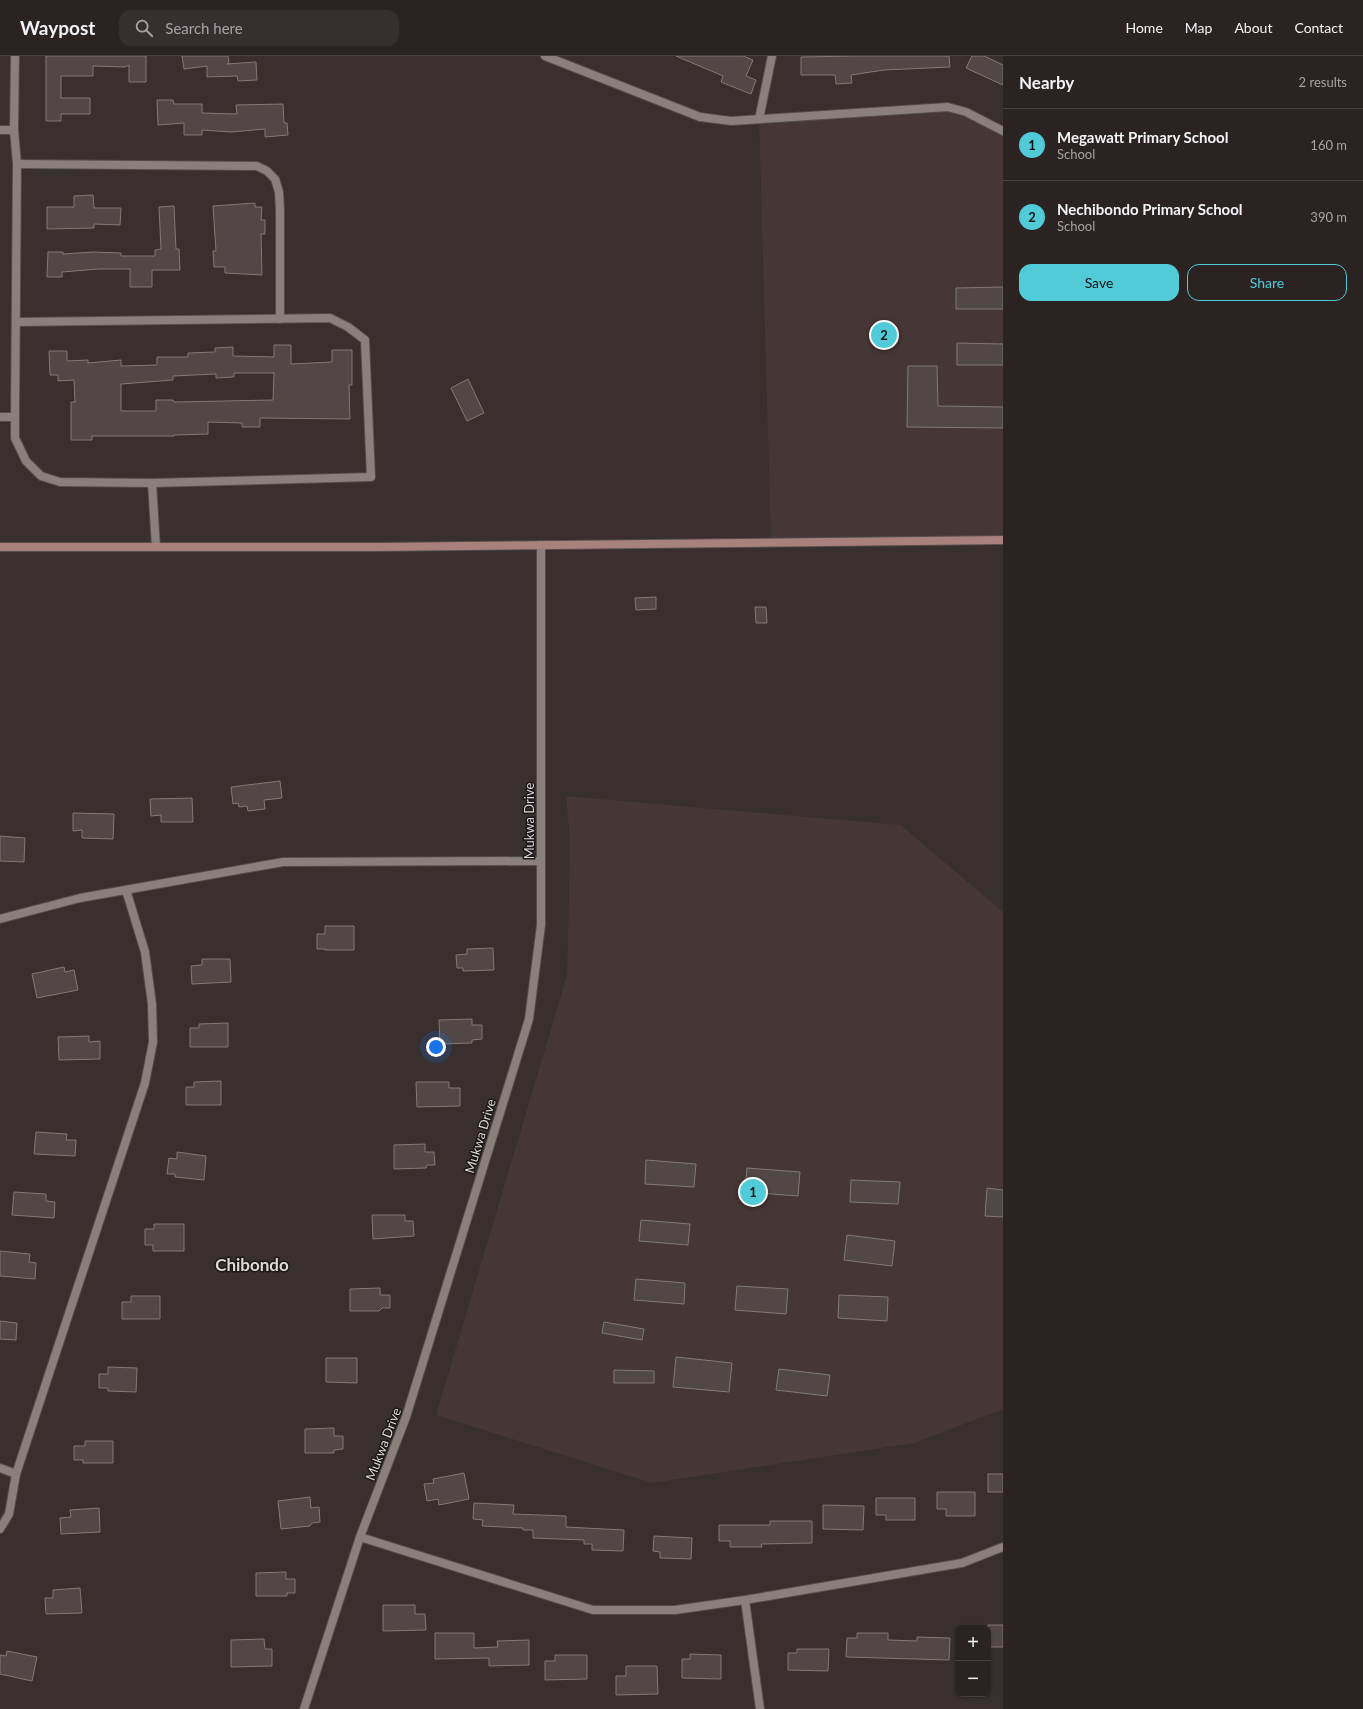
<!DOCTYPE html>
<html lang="en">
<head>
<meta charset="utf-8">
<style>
	:root { --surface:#2a2322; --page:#362f2f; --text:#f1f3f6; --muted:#a5a4a5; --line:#464040; --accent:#52cbd9 }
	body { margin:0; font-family:Lato,sans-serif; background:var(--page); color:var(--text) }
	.controls { position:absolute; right:12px; bottom:12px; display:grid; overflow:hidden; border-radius:8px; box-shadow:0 1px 3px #0004 }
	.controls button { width:36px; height:36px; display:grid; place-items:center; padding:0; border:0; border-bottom:1px solid var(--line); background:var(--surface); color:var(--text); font:20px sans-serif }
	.you { position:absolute; left:436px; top:991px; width:14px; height:14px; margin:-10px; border:3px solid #fff; border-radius:50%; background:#1a73e8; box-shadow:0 0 0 6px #1a73e833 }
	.badge { display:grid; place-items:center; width:26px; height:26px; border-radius:50%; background:var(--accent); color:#111; font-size:13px; font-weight:700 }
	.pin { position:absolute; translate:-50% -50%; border:2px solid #fff; box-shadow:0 1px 4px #0006 }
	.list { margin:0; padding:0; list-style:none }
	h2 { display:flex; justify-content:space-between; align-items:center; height:52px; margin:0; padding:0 16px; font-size:17px }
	h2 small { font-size:13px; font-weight:400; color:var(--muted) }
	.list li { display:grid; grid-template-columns:26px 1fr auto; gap:12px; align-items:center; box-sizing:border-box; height:72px; padding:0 16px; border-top:1px solid var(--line) }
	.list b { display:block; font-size:15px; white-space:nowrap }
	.list p { margin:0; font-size:13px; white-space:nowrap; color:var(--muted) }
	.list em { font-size:13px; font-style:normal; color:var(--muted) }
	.actions { display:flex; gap:8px; padding:12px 16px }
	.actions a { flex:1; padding:9px 0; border:1px solid var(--accent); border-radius:12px; text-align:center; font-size:14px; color:var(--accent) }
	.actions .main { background:var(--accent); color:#111 }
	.icon { flex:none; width:22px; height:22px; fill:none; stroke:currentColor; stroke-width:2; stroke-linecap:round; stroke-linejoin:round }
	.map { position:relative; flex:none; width:1003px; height:1653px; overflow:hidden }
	header { display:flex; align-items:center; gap:24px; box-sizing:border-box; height:56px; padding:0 20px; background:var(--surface); border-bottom:1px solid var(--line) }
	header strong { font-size:19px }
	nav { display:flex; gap:22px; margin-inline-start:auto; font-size:14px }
	.search { width:280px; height:36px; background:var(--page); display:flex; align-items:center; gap:10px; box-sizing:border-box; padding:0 14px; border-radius:12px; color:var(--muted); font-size:15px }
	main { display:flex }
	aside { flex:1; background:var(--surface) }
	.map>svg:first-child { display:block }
	.built { fill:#463635 }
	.building { fill:#514746; stroke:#837977; fill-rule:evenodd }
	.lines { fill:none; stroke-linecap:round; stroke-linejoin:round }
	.street-casing { stroke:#544d4c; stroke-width:10 }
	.secondary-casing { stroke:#544d4c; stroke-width:10 }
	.street { stroke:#8a7f7d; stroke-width:8 }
	.secondary { stroke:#a8817d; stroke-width:8 }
	.labels { text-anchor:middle; stroke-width:3; stroke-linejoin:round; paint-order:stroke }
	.street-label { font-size:13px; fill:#ded8d8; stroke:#1c1818 }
	.district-label { font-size:17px; font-weight:bold; fill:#ded8d8; stroke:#1c1818 }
</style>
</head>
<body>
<header>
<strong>Waypost</strong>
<div class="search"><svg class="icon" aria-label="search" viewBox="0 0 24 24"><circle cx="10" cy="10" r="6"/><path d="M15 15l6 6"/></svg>Search here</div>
<nav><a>Home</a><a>Map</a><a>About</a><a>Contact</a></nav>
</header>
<main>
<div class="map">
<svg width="1003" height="1653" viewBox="0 0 1003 1653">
	<rect width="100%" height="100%" fill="#382f2e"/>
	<g class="built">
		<polygon points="948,51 1003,75 1003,484 771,487 759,63"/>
		<polygon points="566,740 901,769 1003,856 1003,1353 915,1387 652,1427 436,1359 567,919 570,785"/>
	</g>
	<g class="building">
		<polygon points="46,0 146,0 146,26 129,26 129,9 125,11 93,10 93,20 61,20 61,42 90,42 90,58 61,58 61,65 46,65"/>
		<polygon points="182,0 228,0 229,7 227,8 256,6 257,24 238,25 237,20 207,21 207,10 184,13"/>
		<polygon points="676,0 743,0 753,4 746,20 756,24 751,38 721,26 723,20"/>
		<polygon points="854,0 949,0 950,11 884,14 851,19 852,27 836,28 835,19 801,19 801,1"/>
		<polygon points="972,0 984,0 1003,9 1003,29 966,12"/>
		<polygon points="157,44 173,44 174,48 202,48 202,57 237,58 236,49 283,48 284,67 287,67 288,79 265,81 265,73 231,76 202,74 202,79 184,79 184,67 158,69"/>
		<polygon points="93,139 94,152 121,152 120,169 94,168 94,172 47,173 47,151 74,151 74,140"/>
		<polygon points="255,147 255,151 262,151 261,164 265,164 265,178 261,178 262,219 225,217 225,211 214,211 213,195 216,195 213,150"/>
		<polygon points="174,150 176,193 179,193 180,214 152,214 152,231 130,231 130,213 99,213 62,216 62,221 47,221 48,196 63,196 63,198 93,196 121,197 121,200 155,200 155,194 161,193 159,151"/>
		<polygon points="1003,231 1003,253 956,253 956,232"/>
		<polygon points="957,287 1003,288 1003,309 957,309"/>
		<path d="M274,289H291V308L332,306V294H352V329H349L350,363L260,362V371H242V367L208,366V378L174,379V380H92V384H71V346H75L74,324L58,325V319H50L49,295H67V305L88,304V307L121,304V310L157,309V301H188V297L215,296V292L233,291V300L274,301ZM234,317H274L273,344L174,346L173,344H156V355H121V328L173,324V320L216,318V322L234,321Z"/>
		<polygon points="908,310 937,310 938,350 1003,351 1003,372 907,371"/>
		<polygon points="468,323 484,357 467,365 451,332"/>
		<polygon points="656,541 656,553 636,554 635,542"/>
		<polygon points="755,551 766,551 767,567 756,567"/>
		<polygon points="280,725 282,742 264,744 265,753 248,755 247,750 239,751 238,747 233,748 231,731"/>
		<polygon points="192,742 193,766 161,766 161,759 151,760 150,743"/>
		<polygon points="73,757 114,758 113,783 82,782 82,774 73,775"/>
		<polygon points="0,780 25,782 24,806 0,805"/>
		<polygon points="325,870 354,870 354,894 325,894 325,893 317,893 317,878 325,878"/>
		<polygon points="493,892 494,914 463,915 463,912 457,912 456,899 467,898 467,893"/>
		<polygon points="202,903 230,903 231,926 192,928 191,910 202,909"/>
		<polygon points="64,911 65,916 74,914 78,934 37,942 32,918"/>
		<polygon points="472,963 472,969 482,969 482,983 472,984 472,987 440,988 439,964"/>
		<polygon points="228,967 228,991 190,991 190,972 199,972 199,968"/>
		<polygon points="89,980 89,986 100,985 100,1003 59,1004 58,981"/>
		<polygon points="221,1025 221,1049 186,1049 186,1031 194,1031 194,1026"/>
		<polygon points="416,1026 449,1026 449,1032 460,1032 460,1050 417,1051"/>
		<polygon points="36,1076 67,1078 66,1084 76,1084 75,1100 34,1098"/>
		<polygon points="425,1088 425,1096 434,1096 435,1109 427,1109 426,1112 394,1113 394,1089"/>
		<polygon points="177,1096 206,1100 204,1124 175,1121 175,1118 167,1118 169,1102 177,1103"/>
		<polygon points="646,1104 696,1108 694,1131 645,1128"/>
		<polygon points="747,1112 800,1116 798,1140 745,1136"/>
		<polygon points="851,1124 900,1126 898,1148 850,1146"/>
		<polygon points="987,1132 1003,1134 1003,1161 985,1160"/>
		<polygon points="14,1136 46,1138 46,1145 55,1146 54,1162 12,1159"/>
		<polygon points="372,1159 405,1159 405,1165 413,1165 414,1180 373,1183"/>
		<polygon points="641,1164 690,1168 688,1189 639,1185"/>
		<polygon points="154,1168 184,1168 184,1195 153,1195 153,1189 145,1189 145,1173 154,1173"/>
		<polygon points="847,1179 895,1185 892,1210 844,1204"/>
		<polygon points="0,1195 30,1198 29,1206 36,1207 35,1223 0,1220"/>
		<polygon points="636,1223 685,1227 684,1248 634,1244"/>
		<polygon points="737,1230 788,1233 786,1258 735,1254"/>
		<polygon points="380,1232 380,1239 390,1239 390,1252 382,1252 379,1255 350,1255 350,1233"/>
		<polygon points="839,1239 888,1241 887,1265 838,1262"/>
		<polygon points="131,1240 160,1240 160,1263 122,1263 122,1246 131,1246"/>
		<polygon points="0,1265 17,1267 16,1284 0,1283"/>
		<polygon points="604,1266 644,1273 642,1284 602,1277"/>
		<polygon points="676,1301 732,1307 729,1336 673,1331"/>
		<polygon points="326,1302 357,1302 357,1327 326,1326"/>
		<polygon points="108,1311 137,1312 136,1336 108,1335 108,1332 99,1332 99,1318 108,1318"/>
		<polygon points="779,1313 830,1319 827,1340 776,1334"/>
		<polygon points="614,1314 654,1315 654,1327 614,1327"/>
		<polygon points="334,1372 334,1380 343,1380 343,1393 334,1394 334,1397 305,1397 305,1373"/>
		<polygon points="85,1385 113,1385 113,1407 83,1407 83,1404 74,1404 74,1390 85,1390"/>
		<polygon points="464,1417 469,1443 439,1449 438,1443 427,1445 424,1428 434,1427 433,1423"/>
		<rect x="988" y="1418" width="15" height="18"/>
		<polygon points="937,1436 975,1436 975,1460 946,1460 946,1453 937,1453"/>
		<polygon points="310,1441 311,1452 319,1451 320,1466 312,1467 310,1470 281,1473 278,1445"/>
		<polygon points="876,1442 915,1442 915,1464 886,1464 886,1459 876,1459"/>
		<polygon points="474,1447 514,1449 513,1458 566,1460 566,1471 624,1474 623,1495 592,1494 592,1488 584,1488 584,1484 533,1482 533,1474 523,1474 523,1472 482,1470 483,1464 473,1463"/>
		<polygon points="823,1449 864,1450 863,1474 823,1473"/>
		<polygon points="99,1452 100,1476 61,1478 60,1462 71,1461 70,1454"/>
		<polygon points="770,1465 812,1465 812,1487 761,1488 762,1491 730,1491 730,1485 719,1485 719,1469 770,1469"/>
		<polygon points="654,1480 692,1482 691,1503 660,1502 660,1496 653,1495"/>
		<polygon points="286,1516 286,1523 295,1523 295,1537 287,1537 287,1540 256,1540 256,1517"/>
		<polygon points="80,1532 82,1557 46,1558 45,1542 53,1542 53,1534"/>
		<polygon points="383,1549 415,1549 415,1558 425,1558 426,1574 383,1575"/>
		<rect x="988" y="1569" width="15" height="22"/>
		<polygon points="435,1577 474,1577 474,1592 498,1591 497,1585 529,1584 529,1609 489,1610 489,1602 435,1603"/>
		<polygon points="857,1577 888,1577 888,1584 917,1585 917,1581 950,1582 949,1604 846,1601 847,1582 857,1582"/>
		<polygon points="264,1583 265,1593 272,1593 272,1610 231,1611 231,1584"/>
		<polygon points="797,1593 829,1593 828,1615 788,1614 788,1597 797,1597"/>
		<polygon points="7,1595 37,1601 32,1625 0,1618 0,1599 6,1600"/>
		<polygon points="690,1598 721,1599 721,1623 682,1622 682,1603 690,1603"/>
		<polygon points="555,1599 587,1599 587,1623 545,1624 545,1605 555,1605"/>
		<polygon points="626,1610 657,1610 658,1638 616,1639 616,1620 626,1620"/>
	</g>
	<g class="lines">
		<defs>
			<g id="street">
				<polyline points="15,0 14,74 17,108 15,361 15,382 26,405 41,420 60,426 152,427 371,421 365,284 348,271 330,262 16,266"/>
				<polyline points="545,0 700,61 731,65 948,51 966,56 1003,75"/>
				<polyline points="759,63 772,0"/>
				<polyline points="0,74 14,74"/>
				<polyline points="17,108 257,110 267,115 275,123 279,136 280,154 280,263"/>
				<polyline points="0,361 15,361"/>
				<polyline points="152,427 156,491"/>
				<polyline points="0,863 80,842 283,806 541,805"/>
				<polyline points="0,1412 16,1418"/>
				<polyline points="0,1473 9,1458 16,1418 145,1027 153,986 152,948 145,896 126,834"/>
				<polyline points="360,1481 593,1554 675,1554 745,1544 962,1507 1003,1491"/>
				<polyline points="745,1544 760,1653"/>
				<polyline points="304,1653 360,1481 406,1361 529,963 541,869 541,489"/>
			</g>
			<polyline id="secondary" points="0,491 379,491 1003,484"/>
		</defs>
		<use href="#street" class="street-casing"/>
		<use href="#secondary" class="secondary-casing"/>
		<use href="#street" class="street"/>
		<use href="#secondary" class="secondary"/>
	</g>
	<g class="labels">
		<g class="street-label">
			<text transform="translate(529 765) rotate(-90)" y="5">Mukwa Drive</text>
			<text transform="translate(480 1080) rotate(-73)" y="5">Mukwa Drive</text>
			<text transform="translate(383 1388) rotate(-69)" y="5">Mukwa Drive</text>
		</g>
		<g class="district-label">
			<text x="252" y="1215">Chibondo</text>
		</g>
	</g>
</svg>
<div class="controls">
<button>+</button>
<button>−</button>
</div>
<div class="you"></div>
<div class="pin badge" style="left:753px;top:1136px">1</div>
<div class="pin badge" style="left:884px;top:279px">2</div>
</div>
<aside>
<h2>Nearby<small>2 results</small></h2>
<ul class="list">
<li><span class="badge">1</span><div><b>Megawatt Primary School</b><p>School</p></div><em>160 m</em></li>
<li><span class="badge">2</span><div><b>Nechibondo Primary School</b><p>School</p></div><em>390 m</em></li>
</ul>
<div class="actions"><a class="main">Save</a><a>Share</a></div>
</aside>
</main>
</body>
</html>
